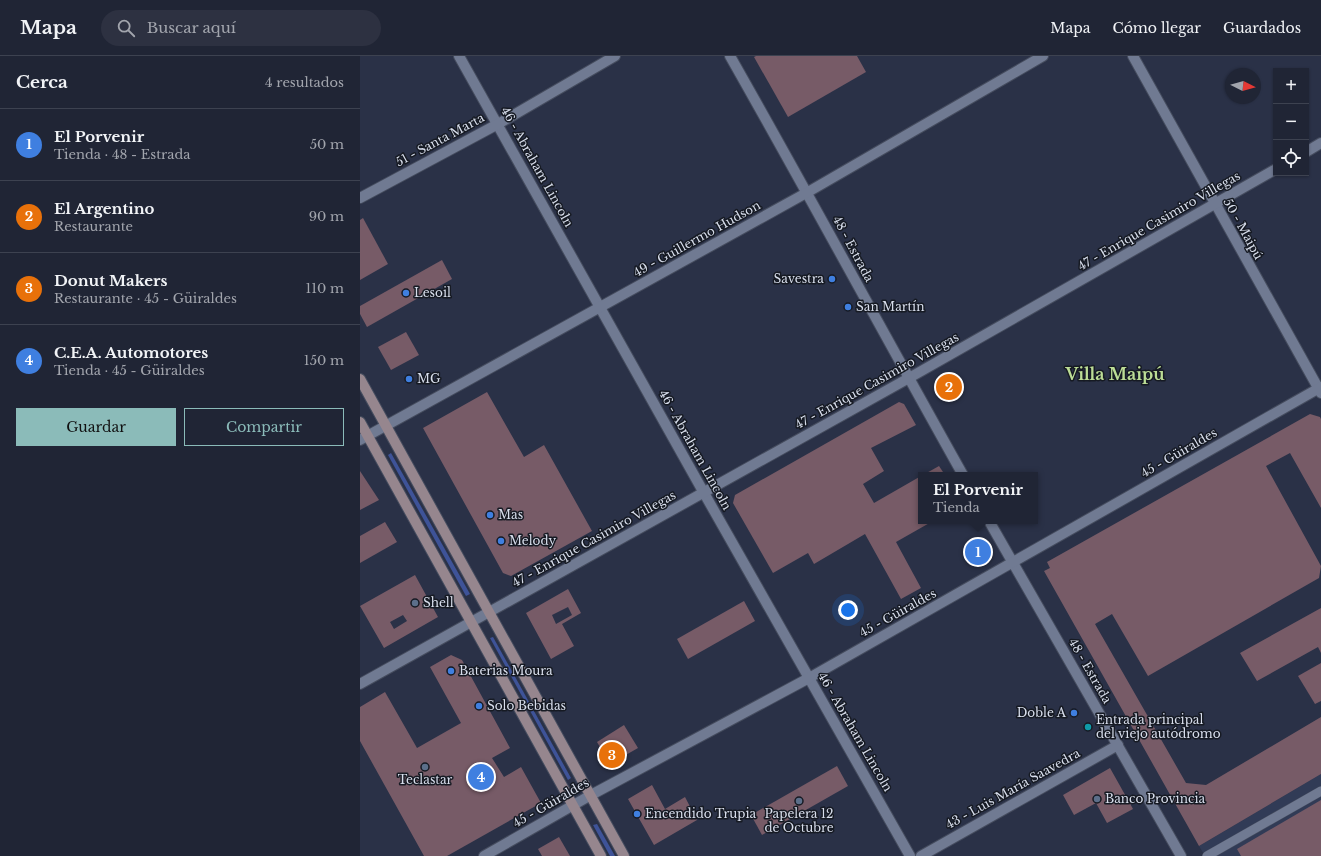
<!DOCTYPE html>
<html lang="es">
<head>
<meta charset="utf-8">
<style>
	:root { --surface:#202535; --page:#2d3141; --text:#f1f3f6; --muted:#a2a5ad; --line:#3d4250; --accent:#8bbbb9 }
	body { margin:0; font-family:"Libre Baskerville",serif; background:var(--page); color:var(--text) }
	.controls { position:absolute; right:12px; top:12px; display:grid; overflow:hidden; border-radius:0px; box-shadow:0 1px 3px #0004 }
	.controls button { width:36px; height:36px; display:grid; place-items:center; padding:0; border:0; border-bottom:1px solid var(--line); background:var(--surface); color:var(--text); font:20px sans-serif }
	.compass { position:absolute; left:865px; top:12px; width:36px; height:36px; border-radius:50%; background:var(--surface); box-shadow:0 1px 3px #0004; rotate:96deg }
	.you { position:absolute; left:488px; top:554px; width:14px; height:14px; margin:-10px; border:3px solid #fff; border-radius:50%; background:#1a73e8; box-shadow:0 0 0 6px #1a73e833 }
	.badge { display:grid; place-items:center; width:26px; height:26px; border-radius:50%; background:var(--accent); color:#fff; font-size:13px; font-weight:700 }
	.pin { position:absolute; translate:-50% -50%; border:2px solid #fff; box-shadow:0 1px 4px #0006 }
	.popup { position:absolute; left:558px; top:416px; width:120px; height:52px; box-sizing:border-box; display:grid; place-content:center; border-radius:0px; background:var(--surface); filter:drop-shadow(0 1px 3px #0005); font-size:13px; white-space:nowrap; color:var(--muted) }
	.popup b { font-size:15px; color:var(--text) }
	.popup::after { content:''; position:absolute; left:50%; top:100%; margin-left:-8px; border:8px solid transparent; border-top-color:var(--surface) }
	.list { margin:0; padding:0; list-style:none }
	h2 { display:flex; justify-content:space-between; align-items:center; height:52px; margin:0; padding:0 16px; font-size:17px }
	h2 small { font-size:13px; font-weight:400; color:var(--muted) }
	.list li { display:grid; grid-template-columns:26px 1fr auto; gap:12px; align-items:center; box-sizing:border-box; height:72px; padding:0 16px; border-top:1px solid var(--line) }
	.list b { display:block; font-size:15px; white-space:nowrap }
	.list p { margin:0; font-size:13px; white-space:nowrap; color:var(--muted) }
	.list em { font-size:13px; font-style:normal; color:var(--muted) }
	.actions { display:flex; gap:8px; padding:12px 16px }
	.actions a { flex:1; padding:9px 0; border:1px solid var(--accent); border-radius:0px; text-align:center; font-size:14px; color:var(--accent) }
	.actions .main { background:var(--accent); color:#111 }
	.icon { flex:none; width:22px; height:22px; fill:none; stroke:currentColor; stroke-width:2; stroke-linecap:round; stroke-linejoin:round }
	.map { position:relative; flex:none; width:961px; height:800px; overflow:hidden }
	header { display:flex; align-items:center; gap:24px; box-sizing:border-box; height:56px; padding:0 20px; background:var(--surface); border-bottom:1px solid var(--line) }
	header strong { font-size:19px }
	nav { display:flex; gap:22px; margin-inline-start:auto; font-size:14px }
	.search { width:280px; height:36px; background:var(--page); display:flex; align-items:center; gap:10px; box-sizing:border-box; padding:0 14px; border-radius:22px; color:var(--muted); font-size:15px }
	main { display:flex }
	aside { flex:1; background:var(--surface) }
	.map>svg:first-child { display:block }
	.built { fill:#313b56 }
	.green { fill:#3e5398 }
	.building { fill:#775b67; fill-rule:evenodd }
	.lines { fill:none; stroke-linecap:round; stroke-linejoin:round }
	.service-casing { stroke:#454c5e; stroke-width:10 }
	.minor-casing { stroke:#454c5e; stroke-width:12 }
	.secondary-casing { stroke:#454c5e; stroke-width:12 }
	.service { stroke:#707a92; stroke-width:9 }
	.minor { stroke:#707a92; stroke-width:10 }
	.secondary { stroke:#96868e; stroke-width:10 }
	.shop-dot { fill:#3f7fe0; stroke:#161a23; stroke-width:1.5 }
	.service-dot { fill:#5c6f8a; stroke:#161a23; stroke-width:1.5 }
	.culture-dot { fill:#0f9aa8; stroke:#161a23; stroke-width:1.5 }
	.labels { text-anchor:middle; stroke-width:3; stroke-linejoin:round; paint-order:stroke }
	.street-label { font-size:12px; fill:#d8deec; stroke:#161a23 }
	.poi-label { font-size:12px; fill:#d8deec; stroke:#161a23; text-anchor:start }
	.district-label { font-size:16px; font-weight:bold; fill:#bcdd96; stroke:#161a23 }
</style>
</head>
<body>
<header>
<strong>Mapa</strong>
<div class="search"><svg class="icon" aria-label="search" viewBox="0 0 24 24"><circle cx="10" cy="10" r="6"/><path d="M15 15l6 6"/></svg>Buscar aquí</div>
<nav><a>Mapa</a><a>Cómo llegar</a><a>Guardados</a></nav>
</header>
<main>
<aside>
<h2>Cerca<small>4 resultados</small></h2>
<ul class="list">
<li><span class="badge" style="background:#3f7fe0">1</span><div><b>El Porvenir</b><p>Tienda · 48 - Estrada</p></div><em>50 m</em></li>
<li><span class="badge" style="background:#e8710a">2</span><div><b>El Argentino</b><p>Restaurante</p></div><em>90 m</em></li>
<li><span class="badge" style="background:#e8710a">3</span><div><b>Donut Makers</b><p>Restaurante · 45 - Güiraldes</p></div><em>110 m</em></li>
<li><span class="badge" style="background:#3f7fe0">4</span><div><b>C.E.A. Automotores</b><p>Tienda · 45 - Güiraldes</p></div><em>150 m</em></li>
</ul>
<div class="actions"><a class="main">Guardar</a><a>Compartir</a></div>
</aside>
<div class="map">
<svg width="961" height="800" viewBox="0 0 961 800">
	<rect width="100%" height="100%" fill="#2a3147"/>
	<polygon class="built" points="961,718 961,800 845,800 839,790"/>
	<g class="green">
		<polygon points="31,397 110,538 106,540 28,399"/>
		<polygon points="133,581 211,722 208,724 130,582"/>
		<polygon points="237,768 255,800 250,800 233,769"/>
	</g>
	<g class="building">
		<polygon points="396,0 497,0 506,16 428,61 394,1"/>
		<polygon points="3,162 28,208 0,224 0,164"/>
		<polygon points="82,204 92,223 7,271 0,258 0,250"/>
		<polygon points="46,276 59,299 31,314 18,291"/>
		<polygon points="127,336 164,401 184,389 232,475 151,520 143,517 63,372"/>
		<polygon points="539,346 544,348 556,369 511,392 524,415 503,428 514,447 561,420 561,465 573,465 536,486 561,532 541,543 505,478 454,508 448,497 413,517 373,447 375,439"/>
		<polygon points="950,358 960,361 961,363 961,452 930,397 906,410 961,510 959,522 788,620 752,558 735,568 826,727 846,729 961,661 961,718 839,790 684,515 690,512 687,506"/>
		<polygon points="579,410 585,419 563,419"/>
		<polygon points="0,415 19,444 0,454"/>
		<polygon points="25,466 37,486 0,507 0,480"/>
		<path d="M55,519L78,561L24,592L0,550ZM43,559L47,565L34,573L30,566Z"/>
		<path d="M208,533L221,557L202,568L214,590L191,603L166,557ZM208,551L212,559L196,568L192,559Z"/>
		<polygon points="384,545 395,565 328,603 317,583"/>
		<polygon points="961,552 961,597 958,591 897,625 880,597"/>
		<polygon points="91,599 102,604 150,692 132,702 144,721 161,711 181,747 87,800 64,800 0,685 0,651 25,636 57,692 101,667 70,611"/>
		<polygon points="961,607 961,645 955,648 938,620"/>
		<polygon points="264,669 278,692 250,708 237,686"/>
		<polygon points="477,710 488,730 402,779 391,759"/>
		<polygon points="750,712 773,753 747,767 736,747 714,759 703,739"/>
		<polygon points="292,729 305,753 325,741 337,764 294,789 268,743"/>
		<polygon points="961,744 961,800 881,800 877,793"/>
		<polygon points="199,781 210,800 182,800 178,793"/>
	</g>
	<g class="lines">
		<defs>
			<polyline id="service" points="847,800 961,735"/>
			<g id="minor">
				<polyline points="99,0 344,437 550,800"/>
				<path d="M370,0C449,139 525,280 603,419"/>
				<polyline points="773,0 961,337"/>
				<polyline points="946,96 961,87"/>
				<polyline points="0,142 138,68 255,0"/>
				<polyline points="0,384 448,136 683,0"/>
				<polyline points="629,465 821,800"/>
				<polyline points="0,628 549,322 916,113"/>
				<polyline points="124,800 231,739 449,622 961,331"/>
				<polyline points="561,800 758,689"/>
			</g>
			<g id="secondary">
				<polyline points="0,323 264,800"/>
				<polyline points="0,366 241,800"/>
			</g>
		</defs>
		<use href="#service" class="service-casing"/>
		<use href="#minor" class="minor-casing"/>
		<use href="#secondary" class="secondary-casing"/>
		<use href="#service" class="service"/>
		<use href="#minor" class="minor"/>
		<use href="#secondary" class="secondary"/>
	</g>
	<g class="shop-dot">
		<circle cx="472" cy="223" r="4"/>
		<circle cx="46" cy="237" r="4"/>
		<circle cx="488" cy="251" r="4"/>
		<circle cx="49" cy="323" r="4"/>
		<circle cx="130" cy="459" r="4"/>
		<circle cx="141" cy="485" r="4"/>
		<circle cx="91" cy="615" r="4"/>
		<circle cx="119" cy="650" r="4"/>
		<circle cx="714" cy="657" r="4"/>
		<circle cx="277" cy="758" r="4"/>
	</g>
	<g class="service-dot">
		<circle cx="55" cy="547" r="4"/>
		<circle cx="65" cy="711" r="4"/>
		<circle cx="737" cy="743" r="4"/>
		<circle cx="439" cy="745" r="4"/>
	</g>
	<circle class="culture-dot" cx="728" cy="671" r="4"/>
	<g class="labels">
		<g class="street-label">
			<text transform="translate(80 84) rotate(-28)" y="4">51 - Santa Marta</text>
			<text transform="translate(177 111) rotate(61)" y="4">46 - Abraham Lincoln</text>
			<text transform="translate(799 165) rotate(-30)" y="4">47 - Enrique Casimiro Villegas</text>
			<text transform="translate(883 173) rotate(61)" y="4">50 - Maipú</text>
			<text transform="translate(337 183) rotate(-29)" y="4">49 - Guillermo Hudson</text>
			<text transform="translate(493 193) rotate(62)" y="4">48 - Estrada</text>
			<text transform="translate(517 325) rotate(-29)" y="4">47 - Enrique Casimiro Villegas</text>
			<text transform="translate(335 394) rotate(61)" y="4">46 - Abraham Lincoln</text>
			<text transform="translate(819 397) rotate(-30)" y="4">45 - Güiraldes</text>
			<text transform="translate(234 483) rotate(-29)" y="4">47 - Enrique Casimiro Villegas</text>
			<text transform="translate(538 557) rotate(-29)" y="4">45 - Güiraldes</text>
			<text transform="translate(730 615) rotate(60)" y="4">48 - Estrada</text>
			<text transform="translate(495 676) rotate(60)" y="4">46 - Abraham Lincoln</text>
			<text transform="translate(653 733) rotate(-29)" y="4">43 - Luis María Saavedra</text>
			<text transform="translate(191 747) rotate(-30)" y="4">45 - Güiraldes</text>
		</g>
		<g class="poi-label">
			<text x="464" y="227" text-anchor="end">Savestra</text>
			<text x="54" y="241">Lesoil</text>
			<text x="496" y="255">San Martín</text>
			<text x="57" y="327">MG</text>
			<text x="138" y="463">Mas</text>
			<text x="149" y="489">Melody</text>
			<text x="63" y="551">Shell</text>
			<text x="99" y="619">Baterias Moura</text>
			<text x="127" y="654">Solo Bebidas</text>
			<text x="706" y="661" text-anchor="end">Doble A</text>
			<text x="736" y="668">Entrada principal<tspan x="736" dy="14">del viejo autódromo</tspan></text>
			<text x="65" y="728" text-anchor="middle">Teclastar</text>
			<text x="745" y="747">Banco Provincia</text>
			<text x="285" y="762">Encendido Trupia</text>
			<text x="439" y="762" text-anchor="middle">Papelera 12<tspan x="439" dy="14">de Octubre</tspan></text>
		</g>
		<g class="district-label">
			<text x="755" y="324">Villa Maipú</text>
		</g>
	</g>
</svg>
<div class="controls">
<button>+</button>
<button>−</button>
<button><svg class="icon" aria-label="locate" viewBox="0 0 24 24"><circle cx="12" cy="12" r="6"/><path d="M12 2v4M12 18v4M2 12h4M18 12h4"/></svg></button>
</div>
<svg class="compass" viewBox="-18 -18 36 36"><path d="M0-13l5 13h-10z" fill="#e53935"/><path d="M0 13l5-13h-10z" fill="#a2a5ad"/></svg>
<div class="you"></div>
<div class="pin badge" style="left:618px;top:496px;background:#3f7fe0">1</div>
<div class="popup"><b>El Porvenir</b>Tienda</div>
<div class="pin badge" style="left:589px;top:331px;background:#e8710a">2</div>
<div class="pin badge" style="left:252px;top:699px;background:#e8710a">3</div>
<div class="pin badge" style="left:121px;top:721px;background:#3f7fe0">4</div>
</div>
</main>
</body>
</html>
